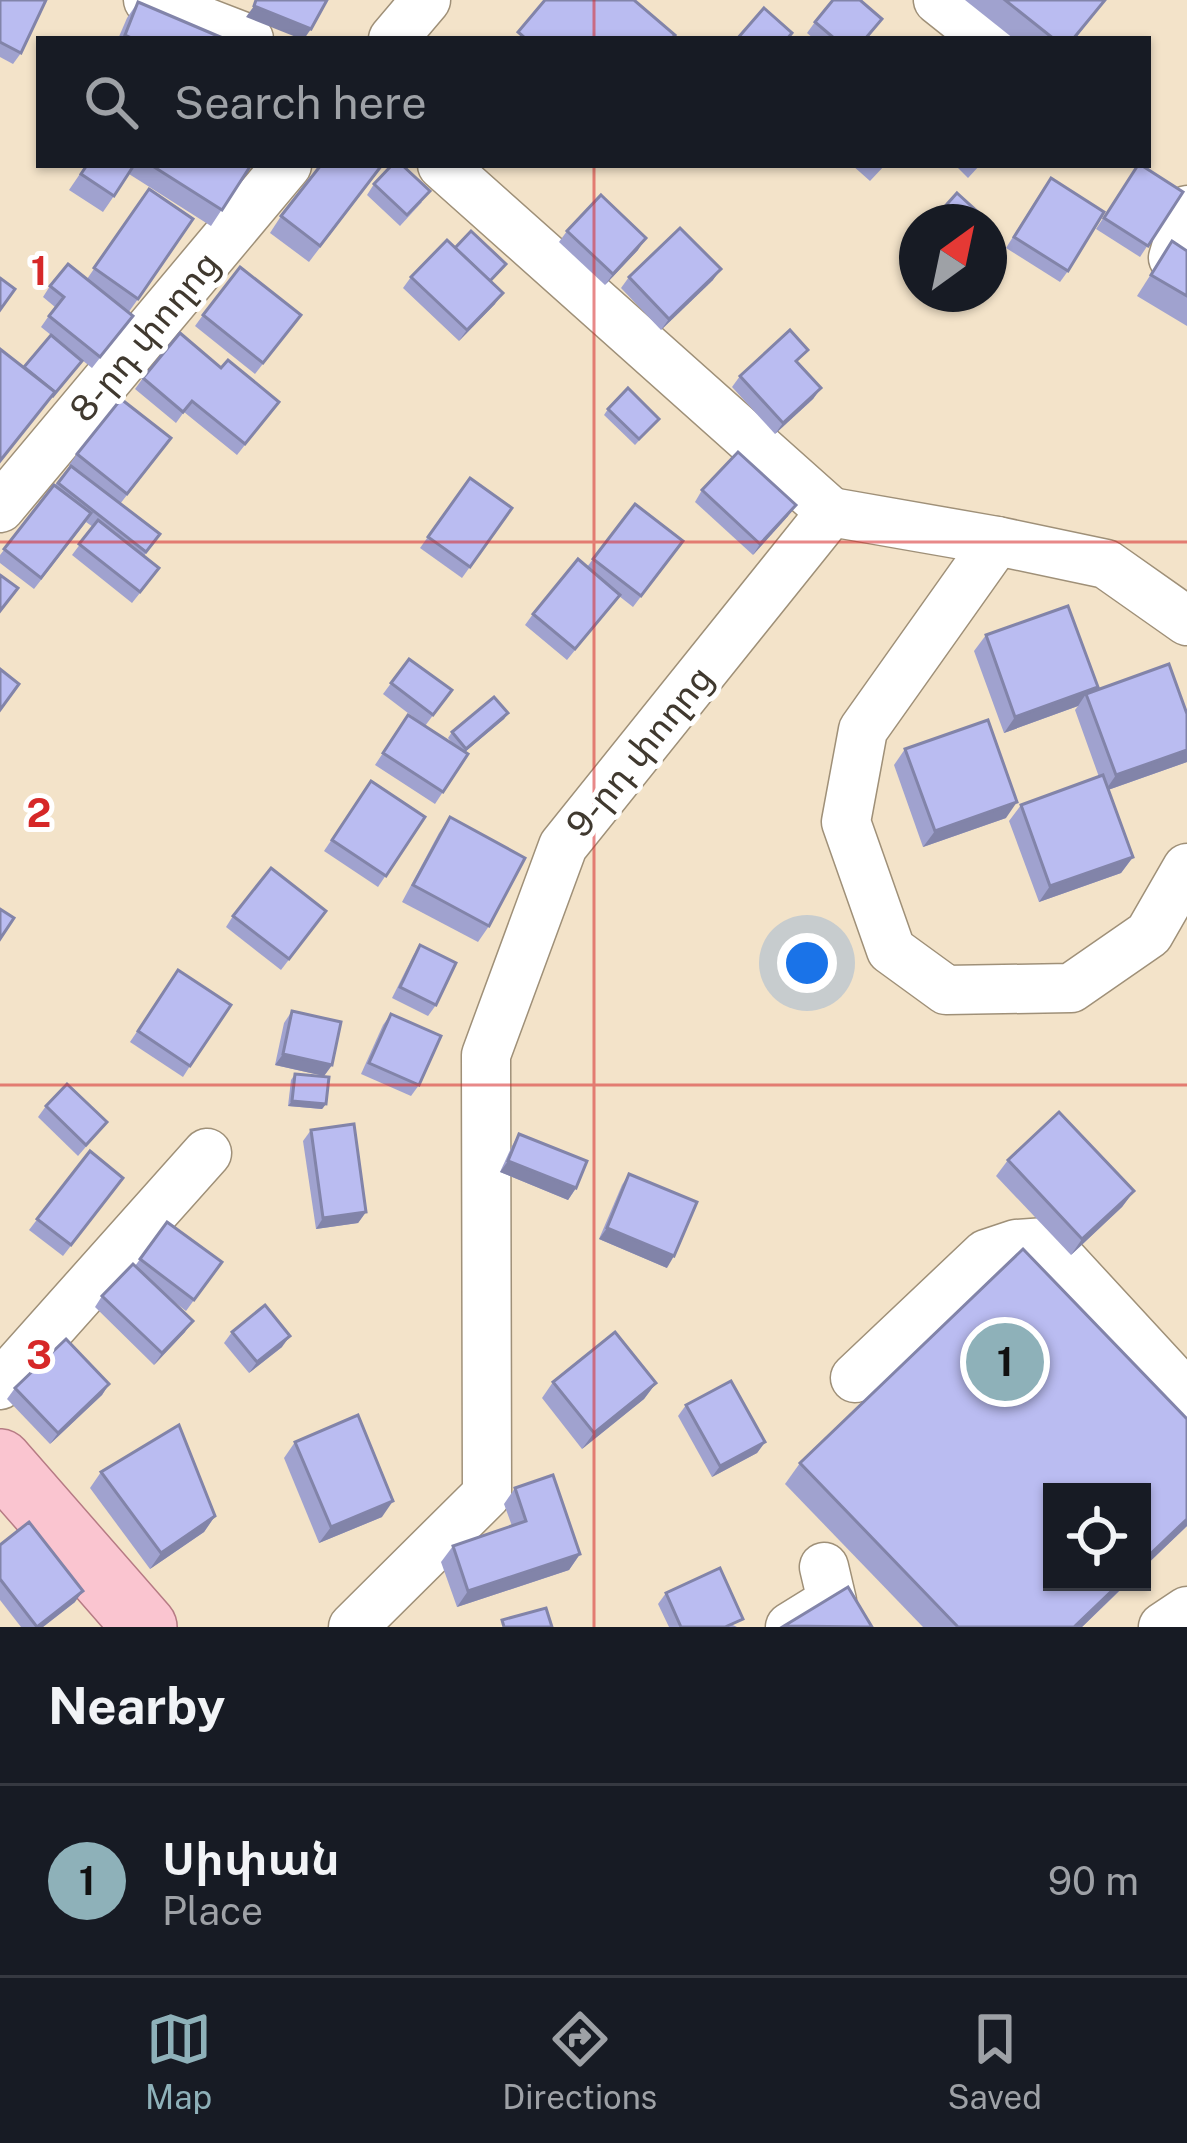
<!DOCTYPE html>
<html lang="en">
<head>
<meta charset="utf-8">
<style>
	:root { --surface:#171b24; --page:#242831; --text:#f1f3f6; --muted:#9ea1a6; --line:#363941; --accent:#8eb1b9 }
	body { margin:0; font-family:"Public Sans","Noto Sans Armenian",sans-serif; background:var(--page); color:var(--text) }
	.controls { position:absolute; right:36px; bottom:36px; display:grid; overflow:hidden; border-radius:0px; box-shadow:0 3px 9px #0004 }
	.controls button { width:108px; height:108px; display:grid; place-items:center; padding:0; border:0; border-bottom:3px solid var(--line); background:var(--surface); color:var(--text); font:60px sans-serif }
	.compass { position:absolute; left:899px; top:204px; width:108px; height:108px; border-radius:50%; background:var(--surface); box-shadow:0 3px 9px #0004; rotate:33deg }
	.you { position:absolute; left:807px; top:963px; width:42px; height:42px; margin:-30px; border:9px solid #fff; border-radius:50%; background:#1a73e8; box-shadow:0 0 0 18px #1a73e833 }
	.badge { display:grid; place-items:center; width:78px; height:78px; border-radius:50%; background:var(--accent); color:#111; font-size:39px; font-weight:700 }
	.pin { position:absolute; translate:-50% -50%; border:6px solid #fff; box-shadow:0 3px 12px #0006 }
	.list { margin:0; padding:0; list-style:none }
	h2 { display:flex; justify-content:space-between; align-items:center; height:156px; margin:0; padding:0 48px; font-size:51px }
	h2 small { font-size:39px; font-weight:400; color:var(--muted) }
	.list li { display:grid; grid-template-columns:78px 1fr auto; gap:36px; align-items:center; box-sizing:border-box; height:192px; padding:0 48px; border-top:3px solid var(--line) }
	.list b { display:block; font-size:45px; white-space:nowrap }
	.list p { margin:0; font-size:39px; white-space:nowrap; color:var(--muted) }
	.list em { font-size:39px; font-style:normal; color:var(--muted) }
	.icon { flex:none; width:66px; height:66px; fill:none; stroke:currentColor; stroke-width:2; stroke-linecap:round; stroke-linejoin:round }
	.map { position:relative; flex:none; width:1187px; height:1627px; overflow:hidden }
	.search { position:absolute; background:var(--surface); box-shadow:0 3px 9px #0004; left:36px; right:36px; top:36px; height:132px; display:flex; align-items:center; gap:30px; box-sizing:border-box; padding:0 42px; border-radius:0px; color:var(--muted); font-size:45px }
	.sheet { height:348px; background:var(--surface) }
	nav { display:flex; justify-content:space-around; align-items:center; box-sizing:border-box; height:168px; border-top:3px solid var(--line); background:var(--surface); font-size:33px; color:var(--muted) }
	nav a { display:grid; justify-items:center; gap:6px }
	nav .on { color:var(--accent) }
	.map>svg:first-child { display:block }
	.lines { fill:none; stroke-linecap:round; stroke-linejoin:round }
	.minor-casing { stroke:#9f9078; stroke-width:51 }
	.major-casing { stroke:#b67b84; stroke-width:66 }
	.minor { stroke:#fff; stroke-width:48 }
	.major { stroke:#fac5d0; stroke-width:63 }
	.wall { fill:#a0a2cf }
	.shaded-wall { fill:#8284a9 }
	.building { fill:#babcf1; stroke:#8284a9; stroke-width:3 }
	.grid { fill:none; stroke:#d62828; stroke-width:3; stroke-opacity:0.55 }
	.labels { text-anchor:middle; stroke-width:10; stroke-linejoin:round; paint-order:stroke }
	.street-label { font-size:36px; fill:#40392f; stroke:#fff }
	.grid-label { font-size:39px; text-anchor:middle; font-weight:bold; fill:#d62828; stroke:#fff; stroke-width:10; stroke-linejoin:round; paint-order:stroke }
</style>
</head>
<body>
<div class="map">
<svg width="1187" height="1627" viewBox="0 0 1187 1627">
	<rect width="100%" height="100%" fill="#f3e3c9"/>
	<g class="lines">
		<defs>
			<g id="minor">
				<polyline points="148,0 249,39"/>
				<polyline points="938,0 987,39"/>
				<polyline points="393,39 426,0"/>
				<polyline points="1187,210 1173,258 1187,266"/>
				<polyline points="0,508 287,165"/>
				<polyline points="831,512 997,541 1106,564 1187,621"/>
				<polyline points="997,541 863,730 846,822 891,950 946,990 1071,988 1149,934 1187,868"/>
				<polyline points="855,1378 986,1254 1016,1244 1046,1242 1187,1395"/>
				<polyline points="0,1385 207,1153"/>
				<polyline points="353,1627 487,1494 486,1055 563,846 831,512 442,165"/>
				<polyline points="790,1627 832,1601 824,1567"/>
				<polyline points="1163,1627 1187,1611"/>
			</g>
			<polyline id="major" points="0,1461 145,1627"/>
		</defs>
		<use href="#minor" class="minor-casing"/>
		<use href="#major" class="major-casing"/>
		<use href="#minor" class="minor"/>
		<use href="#major" class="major"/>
	</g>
	<g class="wall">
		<polygon points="0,0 21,53 13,64 0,57"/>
		<polygon points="965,0 1105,0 1075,39 1014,39"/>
		<polygon points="138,2 225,39 118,39 127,18"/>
		<polygon points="815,22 866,39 814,39 807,33"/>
		<polygon points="86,165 251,165 211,226 129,174 103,212 69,190"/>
		<polygon points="383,165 309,262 270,233 281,216"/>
		<polygon points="852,165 885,165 870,181"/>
		<polygon points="955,165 980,165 968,178"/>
		<polygon points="1138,165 1183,192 1140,257 1096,229"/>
		<polygon points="374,184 422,202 400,226 367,195"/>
		<polygon points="149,189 138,299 128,313 133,316 92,368 41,327 55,307 43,297 50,286 87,279"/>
		<polygon points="1043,189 1068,271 1060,282 1006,248"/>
		<polygon points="567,231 638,250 605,285 559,242"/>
		<polygon points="1172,241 1187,251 1187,326 1137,296"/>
		<polygon points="455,248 502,270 491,281 495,304 459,341 403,288 411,277"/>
		<polygon points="629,277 713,280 661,330 621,288"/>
		<polygon points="203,315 301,315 255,374 195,326"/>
		<polygon points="221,368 279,402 237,455 184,412 176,423 135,389 143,378"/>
		<polygon points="740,376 821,388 813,399 775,434 732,387"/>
		<polygon points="608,409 659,419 635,445 604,415"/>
		<polygon points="171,438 120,504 160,534 144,556 151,579 132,603 72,555 93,527 86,522 34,589 0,563 0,555 70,466 69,465 77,454"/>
		<polygon points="470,478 512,508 462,578 420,548"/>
		<polygon points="702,490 788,516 753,555 695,502"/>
		<polygon points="635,504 683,541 633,607 619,596 567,660 525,625 533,614 587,567"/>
		<polygon points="986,635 1098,687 1095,691 1187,714 1187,762 1108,790 1133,857 1121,873 1039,902 1009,821 1021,805 1099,777 1075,710 1078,706 1004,733 974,651"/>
		<polygon points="409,659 452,690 425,726 383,694"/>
		<polygon points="508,713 504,719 465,752 468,754 435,804 375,765 408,715 454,745 448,738 452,732"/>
		<polygon points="905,749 1006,818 923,847 894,765"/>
		<polygon points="371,781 425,817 378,887 324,851"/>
		<polygon points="450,817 489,926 478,942 402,902 439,833"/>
		<polygon points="326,911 281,970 226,927 233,916"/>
		<polygon points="420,945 436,1005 428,1016 392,998 413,956"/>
		<polygon points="178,970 190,1066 183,1077 130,1042"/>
		<polygon points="292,1011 332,1065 324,1076 275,1065 284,1023"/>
		<polygon points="391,1014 419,1085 411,1096 361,1074 383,1025"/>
		<polygon points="295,1074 326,1104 322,1109 288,1106 291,1080"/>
		<polygon points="46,1106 107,1122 78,1156 38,1117"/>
		<polygon points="311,1130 366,1212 358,1223 316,1229 303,1141"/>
		<polygon points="519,1134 576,1188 568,1200 500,1172 512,1146"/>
		<polygon points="90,1151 123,1178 63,1256 29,1230"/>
		<polygon points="1008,1160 1134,1191 1122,1207 1071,1255 996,1176"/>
		<polygon points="629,1174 667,1268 599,1239 622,1185"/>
		<polygon points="167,1222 222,1262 186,1311 168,1297 185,1332 154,1365 95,1307 102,1296 135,1266"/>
		<polygon points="232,1332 282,1347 249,1373 224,1343"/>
		<polygon points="553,1382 656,1383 644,1399 582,1449 542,1398"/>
		<polygon points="109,1384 102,1395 50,1444 7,1399 15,1388"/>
		<polygon points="686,1405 765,1442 757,1453 712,1477 678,1416"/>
		<polygon points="1187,1419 1187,1526 1082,1627 923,1627 785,1484 800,1463"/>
		<polygon points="295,1442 382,1517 319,1543 284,1458"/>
		<polygon points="101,1472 215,1516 204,1532 150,1569 90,1488"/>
		<polygon points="515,1488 580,1554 569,1570 457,1607 441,1562 453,1546 512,1526 504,1504"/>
		<polygon points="0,1545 75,1602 43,1627 21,1627 0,1600"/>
		<polygon points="666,1593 737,1627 669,1627 658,1604"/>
	</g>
	<g class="shaded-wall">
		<polygon points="254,6 311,29 304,39 301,39 246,17"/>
		<polygon points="646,238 638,250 605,285 613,274"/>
		<polygon points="721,269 713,280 661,330 669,319"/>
		<polygon points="503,293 495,304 459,341 467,330"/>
		<polygon points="821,388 813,399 775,434 783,423"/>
		<polygon points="796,505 788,516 753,555 760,544"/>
		<polygon points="1098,687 1089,700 1086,694 1078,706 1004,733 1015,717"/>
		<polygon points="508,713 504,719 462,754 466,749"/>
		<polygon points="1187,750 1187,762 1105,791 1116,775"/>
		<polygon points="1017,802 1006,818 923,847 935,831"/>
		<polygon points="1133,857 1121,873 1039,902 1050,886"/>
		<polygon points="283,1054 332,1065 324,1076 275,1065"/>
		<polygon points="292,1101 326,1104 322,1109 288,1106"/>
		<polygon points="508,1161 576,1188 568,1200 500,1172"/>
		<polygon points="1134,1191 1122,1207 1071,1255 1082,1239"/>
		<polygon points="366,1212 358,1223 316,1229 323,1218"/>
		<polygon points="607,1228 674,1256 667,1268 599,1239"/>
		<polygon points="193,1321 185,1332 154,1365 162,1353"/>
		<polygon points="290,1336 282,1347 249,1373 257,1362"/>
		<polygon points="656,1383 644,1399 582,1449 594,1433"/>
		<polygon points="109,1384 102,1395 50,1444 58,1433"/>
		<polygon points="765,1442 757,1453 712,1477 720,1466"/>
		<polygon points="393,1501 382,1517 319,1543 331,1527"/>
		<polygon points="215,1516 204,1532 150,1569 161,1553"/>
		<polygon points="1187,1519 1187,1526 1142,1569 1142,1562"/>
		<polygon points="580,1554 569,1570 457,1607 468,1591"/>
		<polygon points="1121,1582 1128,1582 1082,1627 1074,1627"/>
		<polygon points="83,1591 75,1602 43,1627 37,1627"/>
	</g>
	<g class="building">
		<polygon points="0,0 46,0 21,53 0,42"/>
		<polygon points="256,0 327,0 311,29 254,6"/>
		<polygon points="545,0 634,0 675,35 671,39 526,39 518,32"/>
		<polygon points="833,0 860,0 882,19 865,39 835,39 815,22"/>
		<polygon points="1005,0 1105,0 1073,39 1054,39"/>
		<polygon points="138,2 225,39 134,39 125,35"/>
		<polygon points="764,8 792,33 787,39 737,39"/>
		<polygon points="87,165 134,165 114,196 81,174"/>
		<polygon points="151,165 251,165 222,210"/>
		<polygon points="321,165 382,165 320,246 281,216"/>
		<polygon points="392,165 402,165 430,191 407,215 374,184"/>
		<polygon points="1138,165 1141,165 1183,192 1148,246 1104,218"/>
		<polygon points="1051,178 1104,212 1068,271 1014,237"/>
		<polygon points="149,189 193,219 138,299 94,268"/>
		<polygon points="957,193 981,215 975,222 931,222"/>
		<polygon points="601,195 646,238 613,274 567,231"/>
		<polygon points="680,228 721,269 669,319 629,277"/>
		<polygon points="471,231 506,264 490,281 455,248"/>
		<polygon points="447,240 503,293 467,330 411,277"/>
		<polygon points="1172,241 1187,251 1187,296 1151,275"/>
		<polygon points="68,264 133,316 100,357 49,316 64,297 50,286"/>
		<polygon points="240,267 301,315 263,363 203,315"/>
		<polygon points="0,278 15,289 0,310"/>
		<polygon points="790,330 808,350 796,361 821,388 783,423 740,376"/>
		<polygon points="180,333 221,368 228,360 279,402 245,444 192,401 183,412 143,378"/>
		<polygon points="51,335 82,361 52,397 55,392 24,367"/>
		<polygon points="0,349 55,392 0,461"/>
		<polygon points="628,388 659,419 639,439 608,409"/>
		<polygon points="121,399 171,438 127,494 77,454"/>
		<polygon points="738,452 796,505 760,544 702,490"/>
		<polygon points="71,466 160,534 146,552 58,483"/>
		<polygon points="470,478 512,508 470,567 428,537"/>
		<polygon points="54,485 91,513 41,578 4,549"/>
		<polygon points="635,504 683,541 641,596 593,559"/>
		<polygon points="98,520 159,568 140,592 79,544"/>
		<polygon points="578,559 620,595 575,649 533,614"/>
		<polygon points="0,575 18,588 0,611"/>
		<polygon points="1068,606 1098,687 1015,717 986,635"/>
		<polygon points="409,659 452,690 433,715 391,683"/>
		<polygon points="1169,664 1187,714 1187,750 1116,775 1086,694"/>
		<polygon points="0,669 19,684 0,710"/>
		<polygon points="494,697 508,713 466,749 452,732"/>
		<polygon points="408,715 468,754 443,792 383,753"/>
		<polygon points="988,720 1017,802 935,831 905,749"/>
		<polygon points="1103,775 1133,857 1050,886 1021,805"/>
		<polygon points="371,781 425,817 386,876 332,840"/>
		<polygon points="450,817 525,858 489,926 413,885"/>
		<polygon points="271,868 326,911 289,959 233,916"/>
		<polygon points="0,909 14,918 0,939"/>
		<polygon points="420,945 456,963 436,1005 400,987"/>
		<polygon points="178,970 231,1005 190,1066 138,1031"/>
		<polygon points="292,1011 341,1022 332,1065 283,1054"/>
		<polygon points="391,1014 441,1036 419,1085 369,1063"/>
		<polygon points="295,1074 329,1077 326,1104 292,1101"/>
		<polygon points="67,1084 107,1122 86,1145 46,1106"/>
		<polygon points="1059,1112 1134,1191 1082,1239 1008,1160"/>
		<polygon points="354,1124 366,1212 323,1218 311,1130"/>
		<polygon points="519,1134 587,1161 576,1188 508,1161"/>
		<polygon points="90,1151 123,1178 71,1245 37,1219"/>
		<polygon points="629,1174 697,1202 674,1256 607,1228"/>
		<polygon points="167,1222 222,1262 194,1300 140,1259"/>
		<polygon points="1023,1249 1187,1419 1187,1519 1142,1562 1142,1492 1052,1492 1052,1582 1121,1582 1074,1627 958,1627 800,1463"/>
		<polygon points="133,1264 193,1321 162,1353 102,1296"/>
		<polygon points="265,1305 290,1336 257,1362 232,1332"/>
		<polygon points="615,1332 656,1383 594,1433 553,1382"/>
		<polygon points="66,1339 109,1384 58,1433 15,1388"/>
		<polygon points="731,1381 765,1442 720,1466 686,1405"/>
		<polygon points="358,1415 393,1501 331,1527 295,1442"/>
		<polygon points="179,1425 215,1516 161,1553 101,1472"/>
		<polygon points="553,1475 580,1554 468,1591 453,1546 526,1521 515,1488"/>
		<polygon points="29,1522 83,1591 37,1627 0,1579 0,1545"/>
		<polygon points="720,1568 743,1619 725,1627 681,1627 666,1593"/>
		<polygon points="848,1587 872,1627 784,1626"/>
		<polygon points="546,1608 552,1627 504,1627 502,1620"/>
	</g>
	<path class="grid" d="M594,0V39M594,165V1627M0,542H1187M0,1085H1187"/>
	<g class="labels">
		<g class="street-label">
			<text transform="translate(144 336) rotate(-50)" y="13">8-րդ փողոց</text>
			<text transform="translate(639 751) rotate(-51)" y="13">9-րդ փողոց</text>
		</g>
	</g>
	<g class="grid-label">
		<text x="39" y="285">1</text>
		<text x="39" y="827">2</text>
		<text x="39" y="1369">3</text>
	</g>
</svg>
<div class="controls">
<button><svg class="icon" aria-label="locate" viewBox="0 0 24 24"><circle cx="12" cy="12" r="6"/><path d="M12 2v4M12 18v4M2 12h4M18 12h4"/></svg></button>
</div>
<svg class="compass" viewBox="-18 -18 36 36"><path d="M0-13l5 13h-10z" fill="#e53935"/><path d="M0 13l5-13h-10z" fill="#9ea1a6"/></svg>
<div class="you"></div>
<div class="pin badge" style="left:1005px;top:1362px">1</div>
<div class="search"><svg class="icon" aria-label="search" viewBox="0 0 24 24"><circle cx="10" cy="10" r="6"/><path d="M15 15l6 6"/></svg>Search here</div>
</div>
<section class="sheet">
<h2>Nearby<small></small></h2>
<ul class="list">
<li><span class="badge">1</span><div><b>Սիփան</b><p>Place</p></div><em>90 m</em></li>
</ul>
</section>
<nav>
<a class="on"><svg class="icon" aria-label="map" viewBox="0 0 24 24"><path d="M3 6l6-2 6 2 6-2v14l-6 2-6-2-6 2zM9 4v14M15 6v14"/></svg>Map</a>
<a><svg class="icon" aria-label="directions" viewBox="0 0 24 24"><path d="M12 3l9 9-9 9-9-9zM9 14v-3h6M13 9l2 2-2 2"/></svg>Directions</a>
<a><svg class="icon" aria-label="saved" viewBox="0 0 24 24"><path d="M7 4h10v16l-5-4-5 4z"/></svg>Saved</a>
</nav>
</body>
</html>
